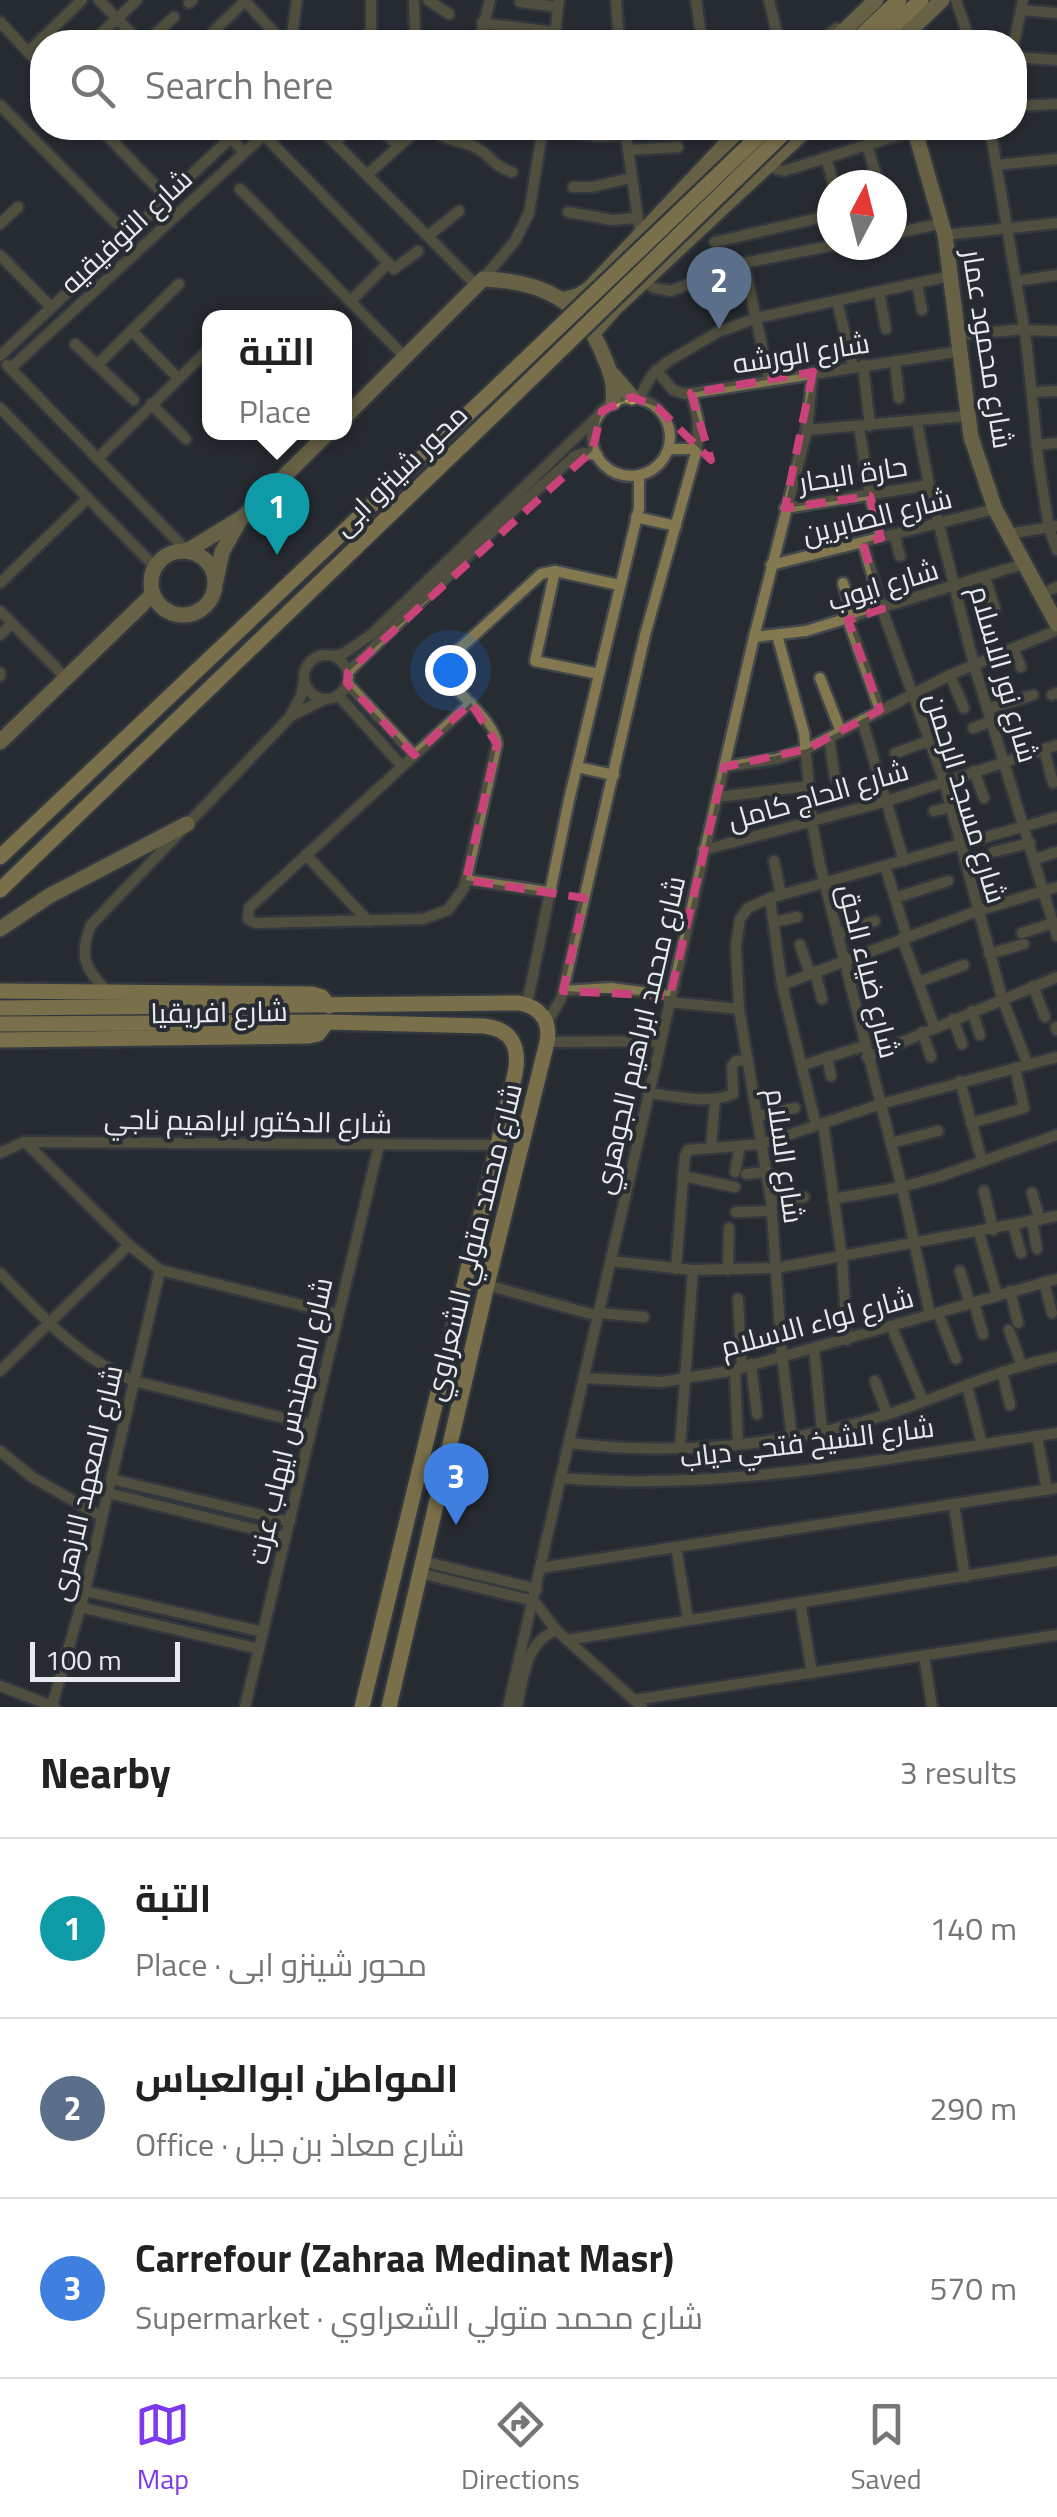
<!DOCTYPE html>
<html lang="en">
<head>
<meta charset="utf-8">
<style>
	:root { --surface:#fff; --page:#f6f6f6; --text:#222; --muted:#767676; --line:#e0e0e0; --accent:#7c3aed }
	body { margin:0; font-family:"Titillium Web",Cairo,sans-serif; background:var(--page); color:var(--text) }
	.compass { position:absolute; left:817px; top:170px; width:90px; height:90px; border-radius:50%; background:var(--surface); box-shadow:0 2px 8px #0004; rotate:7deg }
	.scale { position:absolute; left:30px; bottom:25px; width:150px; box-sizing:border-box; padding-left:10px; border:5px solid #e7ebef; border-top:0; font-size:28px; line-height:35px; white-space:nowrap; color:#e7ebef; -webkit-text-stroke:8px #272c32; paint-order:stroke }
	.you { position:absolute; left:450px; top:670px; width:35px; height:35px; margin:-25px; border:8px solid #fff; border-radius:50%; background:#1a73e8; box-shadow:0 0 0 15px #1a73e833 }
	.badge { display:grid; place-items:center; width:65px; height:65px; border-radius:50%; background:var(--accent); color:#fff; font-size:32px; font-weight:700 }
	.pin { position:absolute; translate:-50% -82px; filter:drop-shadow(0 2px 5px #0008) }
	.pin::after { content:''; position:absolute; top:52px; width:35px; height:30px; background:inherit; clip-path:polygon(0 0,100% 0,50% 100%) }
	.popup { position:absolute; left:202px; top:310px; width:150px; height:130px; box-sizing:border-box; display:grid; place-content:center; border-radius:20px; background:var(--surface); filter:drop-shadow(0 2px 8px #0005); font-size:32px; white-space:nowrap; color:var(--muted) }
	.popup b { font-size:38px; color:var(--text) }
	.popup::after { content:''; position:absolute; left:50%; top:100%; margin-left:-20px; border:20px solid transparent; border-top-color:var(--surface) }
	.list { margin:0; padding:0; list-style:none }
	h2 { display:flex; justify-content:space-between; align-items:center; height:130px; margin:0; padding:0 40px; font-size:42px }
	h2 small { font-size:32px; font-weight:400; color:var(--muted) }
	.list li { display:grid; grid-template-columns:65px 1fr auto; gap:30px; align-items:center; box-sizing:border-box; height:180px; padding:0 40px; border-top:2px solid var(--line) }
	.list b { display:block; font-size:38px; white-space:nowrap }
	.list p { margin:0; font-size:32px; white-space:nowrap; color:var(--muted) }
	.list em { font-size:32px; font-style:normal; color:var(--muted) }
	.icon { flex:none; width:55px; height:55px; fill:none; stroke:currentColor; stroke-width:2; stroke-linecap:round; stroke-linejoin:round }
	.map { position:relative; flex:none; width:1057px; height:1707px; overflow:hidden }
	.search { position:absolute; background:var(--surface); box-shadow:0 2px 8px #0004; left:30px; right:30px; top:30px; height:110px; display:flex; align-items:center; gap:25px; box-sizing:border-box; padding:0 35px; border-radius:40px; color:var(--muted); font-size:38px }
	.sheet { height:670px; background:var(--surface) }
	nav { display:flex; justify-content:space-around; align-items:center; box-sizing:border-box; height:140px; border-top:2px solid var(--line); background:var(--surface); font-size:28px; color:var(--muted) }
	nav a { display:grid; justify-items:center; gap:5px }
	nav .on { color:var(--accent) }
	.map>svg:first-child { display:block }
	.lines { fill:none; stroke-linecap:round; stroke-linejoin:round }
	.street-casing { stroke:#42474c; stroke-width:15 }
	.secondary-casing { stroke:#42474c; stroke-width:20 }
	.primary-casing { stroke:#42474c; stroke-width:20 }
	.street { stroke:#83784f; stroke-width:10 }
	.secondary { stroke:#b6a35f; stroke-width:15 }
	.primary { stroke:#ddc46b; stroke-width:15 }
	.primary-bridge-casing { stroke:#42474c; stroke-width:20; stroke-linecap:butt }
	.primary-bridge { stroke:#ddc46b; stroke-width:15 }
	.marked { fill:none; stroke:#c94279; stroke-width:8; stroke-dasharray:20 12; stroke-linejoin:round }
	.labels { text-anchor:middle; stroke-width:8; stroke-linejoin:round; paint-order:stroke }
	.street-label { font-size:28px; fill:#e7ebef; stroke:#272c32 }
</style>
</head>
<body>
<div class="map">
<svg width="1057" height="1707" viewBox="0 0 1057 1707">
	<rect width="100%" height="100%" fill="#272c32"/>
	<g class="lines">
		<defs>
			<g id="street">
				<polyline points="99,0 140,42"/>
				<polyline points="244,0 283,42"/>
				<polyline points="371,0 371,42"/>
				<polyline points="414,0 415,34"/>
				<polyline points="428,0 449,14"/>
				<polyline points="616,0 619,42"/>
				<polyline points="696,0 702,42"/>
				<polyline points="769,0 779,42"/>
				<polyline points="956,0 970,42"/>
				<polyline points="520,2 558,7"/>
				<polyline points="189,3 192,0"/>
				<polyline points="1021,10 1057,13"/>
				<polyline points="0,22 42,67"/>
				<polyline points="482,23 555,32"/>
				<polyline points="214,31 245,1"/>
				<polyline points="92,42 137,0"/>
				<polyline points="147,42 174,17"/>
				<polyline points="291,42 297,0"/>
				<polyline points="479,42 490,0"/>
				<polyline points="554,42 559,0"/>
				<polyline points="756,42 778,39"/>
				<polyline points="818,42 837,28"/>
				<polyline points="1014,43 1023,0"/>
				<polyline points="28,52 82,0"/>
				<polyline points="1014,57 1057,60"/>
				<polyline points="0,105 128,235"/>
				<polyline points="1014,106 1057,104"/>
				<polyline points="100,128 167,198"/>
				<polyline points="221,128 244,152"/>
				<polyline points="320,128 477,286"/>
				<polyline points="379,128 399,146"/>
				<path d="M430,128C445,142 460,139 477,148C493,157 491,165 512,172"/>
				<polyline points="543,128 597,136 625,135"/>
				<polyline points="625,128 640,233"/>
				<polyline points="990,128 1026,339 1039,465 1049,528 1057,550"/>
				<polyline points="263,134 394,269 418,251"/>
				<polyline points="335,142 352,128"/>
				<polyline points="867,145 879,185"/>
				<polyline points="628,150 678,147"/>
				<polyline points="826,158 834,185"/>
				<polyline points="771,162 776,169 784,171 915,130"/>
				<polyline points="996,165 1057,159"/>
				<polyline points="367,175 419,128"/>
				<polyline points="573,187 592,187 631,178"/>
				<polyline points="240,189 406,358"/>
				<polyline points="568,212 612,220 636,218"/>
				<polyline points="0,224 18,207"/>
				<polyline points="892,234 943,223"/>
				<polyline points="945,235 1057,223"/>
				<polyline points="428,236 459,211"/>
				<polyline points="715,242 832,215"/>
				<polyline points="0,255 51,307"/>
				<polyline points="744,263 769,379"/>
				<polyline points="483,279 515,241 529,213 543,128"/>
				<polyline points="1016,281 1057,275"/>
				<polyline points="644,282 654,288 671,291 744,263 835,245"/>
				<polyline points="917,284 922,310"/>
				<polyline points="879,292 886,329"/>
				<polyline points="351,301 388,263"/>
				<polyline points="837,301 853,367"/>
				<polyline points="1025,330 1057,331"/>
				<polyline points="132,331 177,377"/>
				<polyline points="960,335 1025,329"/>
				<polyline points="75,344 134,400"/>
				<polyline points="0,356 241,128"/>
				<polyline points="895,361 899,398"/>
				<polyline points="7,365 187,551"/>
				<polyline points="97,365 179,284"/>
				<polyline points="863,365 870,426"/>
				<polyline points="11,368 271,128"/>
				<polyline points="656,370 673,390 685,394 962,351"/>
				<polyline points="1032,392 1057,391"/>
				<circle cx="631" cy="437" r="39"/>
				<polyline points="639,398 652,375 667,362 718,332 757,318 950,276"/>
				<polyline points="151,404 186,439"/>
				<polyline points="0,408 155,567"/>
				<polyline points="917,422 929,485 974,665 1057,936"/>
				<polyline points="859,427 870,496 881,538"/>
				<polyline points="807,430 967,416"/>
				<polyline points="1036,445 1057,443"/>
				<polyline points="669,449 697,449"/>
				<polyline points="98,458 210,348"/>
				<polyline points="785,508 929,485"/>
				<polyline points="636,517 676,526"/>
				<polyline points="894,534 900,556"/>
				<polyline points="1008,534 1057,526"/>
				<polyline points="863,543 882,609 944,781 1002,998 1028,1065"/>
				<polyline points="771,565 995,509"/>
				<polyline points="555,571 535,661 599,674"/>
				<polyline points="985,577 995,609"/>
				<polyline points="0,583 88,498"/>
				<polyline points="843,583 854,618"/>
				<polyline points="1040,595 1057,587"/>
				<polyline points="0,611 66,678"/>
				<polyline points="848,620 880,710"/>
				<polyline points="0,635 12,623"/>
				<polyline points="777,635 804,733 812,822 820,865 902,1187 930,1315"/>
				<polyline points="754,637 806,631 1023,564"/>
				<polyline points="1013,649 1021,667"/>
				<circle cx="326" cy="677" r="22"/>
				<polyline points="333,656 343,654 372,634 598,416"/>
				<polyline points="348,672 513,511 575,456 584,453 597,455"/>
				<polyline points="0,673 0,676"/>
				<polyline points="950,675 964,708"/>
				<polyline points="820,678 841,732"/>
				<polyline points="347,683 414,755"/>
				<polyline points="338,695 402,766"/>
				<polyline points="1052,695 1057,693"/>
				<path d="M471,703L249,908L248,919L255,923L423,919L448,910L464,888L497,744C492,714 443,687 444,663L541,574L555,571L619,585"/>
				<polyline points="988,709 1033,695"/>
				<polyline points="291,716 325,699"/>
				<polyline points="862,720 904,861"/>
				<polyline points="973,728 992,721"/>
				<polyline points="829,738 835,778"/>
				<polyline points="1044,749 1053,783"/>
				<polyline points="895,753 929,741"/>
				<polyline points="577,767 614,775"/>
				<polyline points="724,767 776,759 807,749 950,675 1057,630"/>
				<polyline points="974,771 984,798"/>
				<polyline points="717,797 809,786"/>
				<polyline points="934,811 951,807"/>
				<polyline points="704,850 887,801 1057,745"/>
				<polyline points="993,852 1030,843"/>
				<polyline points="306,855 368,921"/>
				<polyline points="1035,859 1057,852"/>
				<polyline points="774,861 781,895"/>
				<polyline points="885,866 907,937"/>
				<polyline points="466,880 548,892"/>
				<polyline points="770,898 782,985 816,1125"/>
				<polyline points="895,898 948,881"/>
				<polyline points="774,922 797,917"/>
				<polyline points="1022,933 1053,923"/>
				<polyline points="837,934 875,921"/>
				<polyline points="902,938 934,1026"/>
				<polyline points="800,945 810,974"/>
				<polyline points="989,954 1024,944"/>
				<polyline points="815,971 822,999"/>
				<polyline points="919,982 964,965"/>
				<polyline points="782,985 977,911 1057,887"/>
				<polyline points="1033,986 1045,1017"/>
				<path d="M106,990C84,968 79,955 91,925L290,717L301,696L304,681"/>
				<polyline points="563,991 611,988 670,996"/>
				<polyline points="669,1002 739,1009"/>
				<polyline points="527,1004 569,800 639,508 639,475"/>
				<polyline points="972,1011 980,1035"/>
				<polyline points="953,1019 962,1044"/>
				<polyline points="547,1022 561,999 645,635 697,449 698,421 691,393"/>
				<polyline points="1056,1027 1057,1030"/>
				<polyline points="922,1032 931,1057"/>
				<polyline points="547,1042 660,1041"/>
				<polyline points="827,1057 831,1076"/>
				<polyline points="867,1057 1057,977"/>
				<polyline points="803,1065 864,1046"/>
				<polyline points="960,1081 982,1161"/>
				<path d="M648,1093C676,1096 707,1105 733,1094L732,1066L736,1061L748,1060"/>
				<polyline points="757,1116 795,1108"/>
				<polyline points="823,1123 842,1257 847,1340"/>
				<polyline points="971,1123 1024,1108 1015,1068"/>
				<polyline points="25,1142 129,1245 160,1270 337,1314"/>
				<polyline points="891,1143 938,1131"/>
				<polyline points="711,1148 715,1100"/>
				<polyline points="0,1153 24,1142 498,1145"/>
				<polyline points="735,1172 740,1146"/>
				<polyline points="746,1174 766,1172"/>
				<polyline points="683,1176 735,1187"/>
				<polyline points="984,1191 993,1230"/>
				<polyline points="1032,1193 1040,1220"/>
				<polyline points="833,1199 902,1187 941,1176 1057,1135"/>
				<polyline points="771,1201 804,1197"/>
				<polyline points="736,1212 772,1211"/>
				<polyline points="1032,1221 1037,1249"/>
				<polyline points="1013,1225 1021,1253"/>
				<polyline points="979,1233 997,1295"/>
				<polyline points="611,1261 693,1270 777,1268 1057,1216"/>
				<polyline points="676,1269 685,1156 688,1150 761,1144 881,1104 1057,1057"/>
				<polyline points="728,1270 729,1228"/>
				<polyline points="960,1271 970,1304"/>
				<path d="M0,1273C42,1316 78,1358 134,1381L312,1425"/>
				<polyline points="1044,1282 1052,1313"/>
				<polyline points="487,1285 598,1316"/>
				<polyline points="1010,1291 1018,1323"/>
				<polyline points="738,1299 742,1368"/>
				<polyline points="974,1303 983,1334"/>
				<polyline points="599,1313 644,1317"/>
				<polyline points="938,1313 956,1359"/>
				<polyline points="892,1328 923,1401"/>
				<polyline points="1009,1330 1022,1366"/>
				<polyline points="814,1348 822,1431"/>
				<polyline points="751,1364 757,1414"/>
				<polyline points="735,1370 738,1444"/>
				<polyline points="0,1371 129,1245"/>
				<polyline points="1002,1372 1010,1405"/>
				<polyline points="584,1378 662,1382 735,1370 1057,1279"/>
				<polyline points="875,1381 887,1414"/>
				<polyline points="967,1386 982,1444"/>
				<polyline points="1037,1436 1047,1490"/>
				<polyline points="792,1438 782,1356 771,1201 739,1009 736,946 740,919 748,908 770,898 1057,817"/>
				<path d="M569,1443C675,1456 787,1446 889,1414C945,1395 999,1369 1057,1357"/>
				<polyline points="680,1448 693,1270"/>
				<polyline points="0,1451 32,1477 102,1517"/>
				<path d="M561,1478C727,1492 894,1457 1057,1433"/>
				<polyline points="111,1479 290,1522"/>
				<polyline points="108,1493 286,1537"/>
				<polyline points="954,1505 965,1577"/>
				<polyline points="676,1547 688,1619"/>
				<polyline points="422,1561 537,1589"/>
				<polyline points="540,1568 1057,1488"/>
				<polyline points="419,1573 534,1601 556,1630 642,1707"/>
				<polyline points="85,1591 263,1632"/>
				<polyline points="800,1602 812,1673"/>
				<polyline points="80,1607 259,1649"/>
				<polyline points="567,1640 1057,1561"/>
				<polyline points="924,1656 932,1707"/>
				<polyline points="0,1686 55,1707"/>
				<polyline points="634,1700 1057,1635"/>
				<polyline points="52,1706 85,1591 160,1270"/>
				<polyline points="245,1707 379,1145"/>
				<polyline points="508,1707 754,637 807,430 813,372"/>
				<path d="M517,1707C524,1677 524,1644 556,1630"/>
			</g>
			<g id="secondary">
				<polyline points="832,42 876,0"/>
				<polyline points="898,42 942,0"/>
				<polyline points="914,128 945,235 971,437 995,509 1057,624"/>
				<polyline points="562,300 580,295 590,288 741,128"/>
				<polyline points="594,332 614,309 808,128"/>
				<polyline points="613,375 632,397"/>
				<path d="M344,418L483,279C542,281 582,300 604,357C611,373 615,385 613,402"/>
				<circle cx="183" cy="583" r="32"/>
				<polyline points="187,551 243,517 329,432"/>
				<polyline points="216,581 222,552 240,520"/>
				<polyline points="0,742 152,595"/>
				<polyline points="0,929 49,896 187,824"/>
			</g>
			<g id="primary">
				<polyline points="855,42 899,0"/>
				<polyline points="876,42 921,0"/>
				<polyline points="0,857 488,395"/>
				<polyline points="0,890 502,407"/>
				<polyline points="0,991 312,994 322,997 329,1006"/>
				<path d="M0,1008L519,1003C540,1007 551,1021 547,1042L487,1285L389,1707"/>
				<path d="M0,1024L327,1022L484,1026C513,1029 520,1048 515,1074L362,1707"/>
				<polyline points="0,1040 309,1036 318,1034 327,1022"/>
			</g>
		</defs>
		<use href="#street" class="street-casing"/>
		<use href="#secondary" class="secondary-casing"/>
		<use href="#primary" class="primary-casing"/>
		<use href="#street" class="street"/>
		<use href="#secondary" class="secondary"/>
		<use href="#primary" class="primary"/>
		<defs>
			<g id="primary-bridge">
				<polyline points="488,395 767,128"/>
				<polyline points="502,407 789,128"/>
			</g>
		</defs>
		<use href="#primary-bridge" class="primary-bridge-casing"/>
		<use href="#primary-bridge" class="primary-bridge"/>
	</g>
	<path d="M0 0H1057V1707H0ZM813,372L785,508L870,496L881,538L863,543L882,609L848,620L880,710L807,749L724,767L670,996L563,991L584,898L466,880L497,744L471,703L414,755L347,683L348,672L592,451L602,411L632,397L657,407L711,460L691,393Z" fill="#272c32" fill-opacity=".55" fill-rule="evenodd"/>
	<path class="marked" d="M813,372L785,508L870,496L881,538L863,543L882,609L848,620L880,710L807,749L724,767L670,996L563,991L584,898L466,880L497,744L471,703L414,755L347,683L348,672L592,451L602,411L632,397L657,407L711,460L691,393Z"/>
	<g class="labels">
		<g class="street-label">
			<text transform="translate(126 231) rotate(-43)" y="10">شارع التوفيقيه</text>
			<text transform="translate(988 349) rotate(81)" y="10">شارع محمود عمار</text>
			<text transform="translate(801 353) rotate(-9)" y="10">شارع الورشه</text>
			<text transform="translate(400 470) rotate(-44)" y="10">محور شينزو ابى</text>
			<text transform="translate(853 474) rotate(-9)" y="10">حارة البحار</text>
			<text transform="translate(877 516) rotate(-14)" y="10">شارع الصابرين</text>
			<text transform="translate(883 585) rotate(-17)" y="10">شارع ايوب</text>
			<text transform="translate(1004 674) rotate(74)" y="10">شارع نور الاسلام</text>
			<text transform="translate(818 795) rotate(-16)" y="10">شارع الحاج كامل</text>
			<text transform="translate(966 798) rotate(73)" y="10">شارع مسجد الرحمن</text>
			<text transform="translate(869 971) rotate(76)" y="10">شارع ضياء الحق</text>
			<text transform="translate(219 1012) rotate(-1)" y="10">شارع افريقيا</text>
			<text transform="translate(639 1035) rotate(-77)" y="10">شارع محمد ابراهيم الجوهري</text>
			<text transform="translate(248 1121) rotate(1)" y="10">شارع الدكتور ابراهيم ناجي</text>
			<text transform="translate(785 1156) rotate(82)" y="10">شارع السلام</text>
			<text transform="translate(473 1242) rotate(-76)" y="10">شارع محمد متولي الشعراوي</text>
			<text transform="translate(817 1322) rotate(-15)" y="10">شارع لواء الاسلام</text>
			<text transform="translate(290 1421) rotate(-77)" y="10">شارع المهندس ايهاب عزت</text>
			<text transform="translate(807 1442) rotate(-7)" y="10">شارع الشيخ فتحي دياب</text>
			<text transform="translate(86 1483) rotate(-77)" y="10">شارع المعهد الازهرى</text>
		</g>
	</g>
</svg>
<svg class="compass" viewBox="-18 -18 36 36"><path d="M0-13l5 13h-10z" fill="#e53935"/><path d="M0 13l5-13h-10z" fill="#767676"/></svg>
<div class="scale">100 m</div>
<div class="you"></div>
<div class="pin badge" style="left:277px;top:555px;background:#0f9aa8">1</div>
<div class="popup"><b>التبة</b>Place</div>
<div class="pin badge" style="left:719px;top:329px;background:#5c6f8a">2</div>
<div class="pin badge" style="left:456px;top:1525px;background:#3f7fe0">3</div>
<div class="search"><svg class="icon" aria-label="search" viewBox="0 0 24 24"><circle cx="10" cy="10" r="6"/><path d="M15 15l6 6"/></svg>Search here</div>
</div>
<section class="sheet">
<h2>Nearby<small>3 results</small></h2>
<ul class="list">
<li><span class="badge" style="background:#0f9aa8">1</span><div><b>التبة</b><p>Place · محور شينزو ابى</p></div><em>140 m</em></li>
<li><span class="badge" style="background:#5c6f8a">2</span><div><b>المواطن ابوالعباس</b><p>Office · شارع معاذ بن جبل</p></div><em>290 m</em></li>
<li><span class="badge" style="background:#3f7fe0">3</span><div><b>Carrefour (Zahraa Medinat Masr)</b><p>Supermarket · شارع محمد متولي الشعراوي</p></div><em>570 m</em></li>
</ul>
</section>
<nav>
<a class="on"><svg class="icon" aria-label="map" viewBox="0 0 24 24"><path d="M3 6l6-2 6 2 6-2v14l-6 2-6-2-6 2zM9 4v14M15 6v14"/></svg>Map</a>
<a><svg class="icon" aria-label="directions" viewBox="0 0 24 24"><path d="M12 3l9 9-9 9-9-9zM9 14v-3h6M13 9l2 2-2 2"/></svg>Directions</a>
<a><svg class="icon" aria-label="saved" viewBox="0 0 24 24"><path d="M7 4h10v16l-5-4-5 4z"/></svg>Saved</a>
</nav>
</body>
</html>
